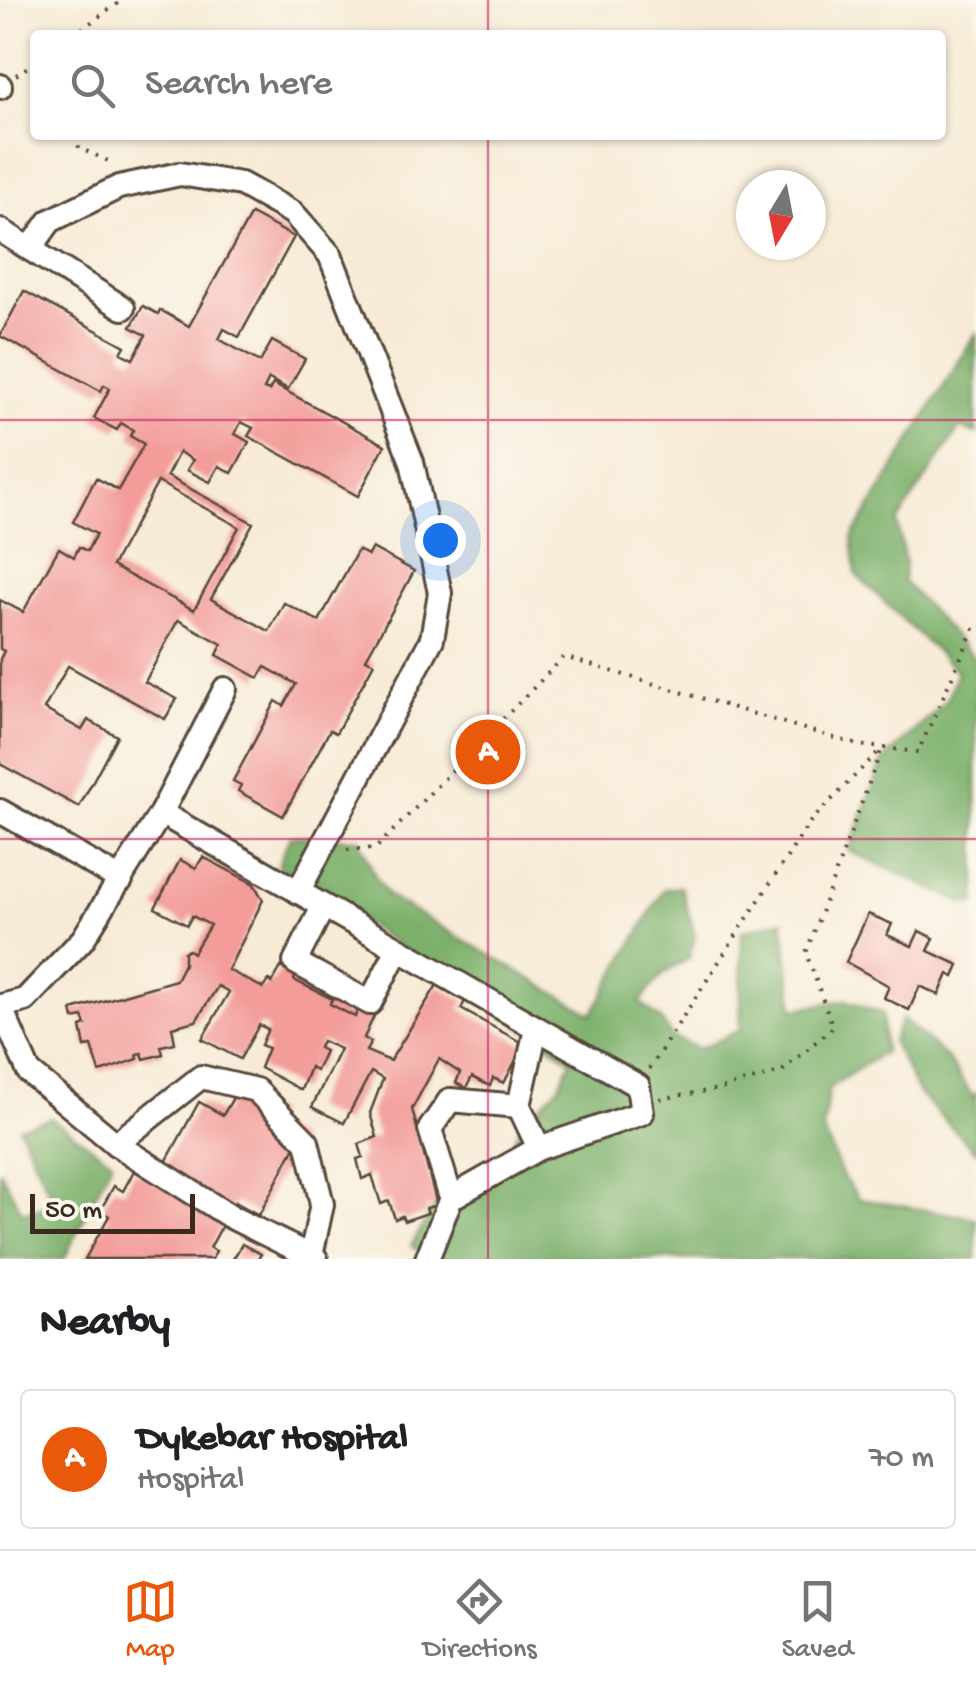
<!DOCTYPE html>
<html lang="en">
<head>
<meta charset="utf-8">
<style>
	:root { --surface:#fff; --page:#f6f6f6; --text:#202124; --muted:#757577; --line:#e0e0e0; --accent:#ea580c }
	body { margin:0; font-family:"Gochi Hand",sans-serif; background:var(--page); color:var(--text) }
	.compass { position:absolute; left:736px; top:170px; width:90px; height:90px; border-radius:50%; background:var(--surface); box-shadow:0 2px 8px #0004; rotate:190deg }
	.scale { position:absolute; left:30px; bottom:25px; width:165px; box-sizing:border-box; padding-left:10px; border:5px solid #3b2a1e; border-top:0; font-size:28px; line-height:35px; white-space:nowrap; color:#3b2a1e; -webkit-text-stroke:8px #fbf7ec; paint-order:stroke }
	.you { position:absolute; left:440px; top:540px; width:35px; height:35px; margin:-25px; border:8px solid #fff; border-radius:50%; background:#1a73e8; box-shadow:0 0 0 15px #1a73e833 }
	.badge { display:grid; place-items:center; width:65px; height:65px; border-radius:50%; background:var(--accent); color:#fff; font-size:32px; font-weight:700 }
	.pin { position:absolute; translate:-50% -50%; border:5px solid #fff; box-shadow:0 2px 10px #0006 }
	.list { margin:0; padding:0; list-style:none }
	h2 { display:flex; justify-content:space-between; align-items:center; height:130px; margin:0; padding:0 40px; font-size:42px }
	h2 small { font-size:32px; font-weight:400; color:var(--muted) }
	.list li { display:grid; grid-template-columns:65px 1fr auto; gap:30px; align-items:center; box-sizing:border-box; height:140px; margin:0 20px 20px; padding:0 20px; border:2px solid var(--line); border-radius:10px }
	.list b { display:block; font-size:38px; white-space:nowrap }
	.list p { margin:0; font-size:32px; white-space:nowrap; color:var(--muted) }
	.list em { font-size:32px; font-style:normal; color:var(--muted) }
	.icon { flex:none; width:55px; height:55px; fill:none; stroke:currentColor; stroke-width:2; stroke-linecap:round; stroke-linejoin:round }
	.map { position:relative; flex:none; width:976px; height:1259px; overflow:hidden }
	.search { position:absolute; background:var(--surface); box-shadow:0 2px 8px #0004; left:30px; right:30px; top:30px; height:110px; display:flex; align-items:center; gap:25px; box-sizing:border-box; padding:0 35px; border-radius:10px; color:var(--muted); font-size:38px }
	.sheet { height:290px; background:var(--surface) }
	nav { display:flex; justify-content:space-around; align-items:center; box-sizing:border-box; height:140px; border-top:2px solid var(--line); background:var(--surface); font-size:28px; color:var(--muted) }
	nav a { display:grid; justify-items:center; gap:5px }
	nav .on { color:var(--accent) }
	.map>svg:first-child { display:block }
	.forest { fill:#7cb06b; stroke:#5c6d44; stroke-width:2.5 }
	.building { fill:#f39c9a; fill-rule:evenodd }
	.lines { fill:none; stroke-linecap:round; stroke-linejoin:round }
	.minor-casing { stroke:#57473a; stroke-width:28 }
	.path { stroke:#57473a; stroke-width:4; stroke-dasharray:2.5 8; stroke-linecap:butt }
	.minor { stroke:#fff; stroke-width:22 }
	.grid { fill:none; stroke:#c2185b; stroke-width:2.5; stroke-opacity:0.55 }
</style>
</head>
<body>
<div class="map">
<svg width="976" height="1259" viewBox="0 0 976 1259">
	<rect width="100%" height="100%" fill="#fbf7ec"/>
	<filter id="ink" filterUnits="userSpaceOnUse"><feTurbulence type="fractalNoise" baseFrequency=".01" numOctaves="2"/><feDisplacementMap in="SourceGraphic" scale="20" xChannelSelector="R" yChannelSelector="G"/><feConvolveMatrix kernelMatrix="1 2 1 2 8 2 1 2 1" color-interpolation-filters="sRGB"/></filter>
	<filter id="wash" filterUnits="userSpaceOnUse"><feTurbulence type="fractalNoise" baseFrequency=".0048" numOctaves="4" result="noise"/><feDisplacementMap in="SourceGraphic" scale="40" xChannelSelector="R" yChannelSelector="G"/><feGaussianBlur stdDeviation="2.25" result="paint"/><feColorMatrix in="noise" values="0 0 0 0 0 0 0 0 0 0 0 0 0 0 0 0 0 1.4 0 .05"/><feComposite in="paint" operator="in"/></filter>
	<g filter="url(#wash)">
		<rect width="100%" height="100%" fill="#f7ebd7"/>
		<g class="forest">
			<polygon points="976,333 976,434 960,427 897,522 905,563 903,581 976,660 976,903 963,903 849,851 883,761 947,700 957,671 856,575 852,538"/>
			<polygon points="290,836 359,839 376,878 389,897 592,1014 664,889 681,887 695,936 689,959 663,974 640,1002 660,1019 673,1038 700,1049 740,1030 742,931 783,920 794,1009 846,1000 882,1013 884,1052 829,1088 823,1130 843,1177 859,1199 976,1218 976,1259 433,1259 411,1246 439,1200 508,1155 518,1130 559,1086 571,1060 278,866"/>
			<polygon points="902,1019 947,1058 973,1097 976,1093 976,1152 919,1094 892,1041"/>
			<polygon points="51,1118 112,1161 64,1259 0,1259 0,1170 22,1212 55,1205 19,1127"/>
		</g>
		<g id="blocks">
			<g class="building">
				<path d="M251,214L294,237L239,337L224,329L219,339L260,362L272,341L305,359L288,389L269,379L264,389L269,391L273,384L385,445L358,496L248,436L253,428L241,422L235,434L249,442L232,473L219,466L210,482L187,470L193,460L179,452L167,476L253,523L211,599L269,631L284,603L319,621L358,550L368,555L372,548L414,571L366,659L374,663L336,733L330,730L283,816L238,791L241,785L233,781L276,701L284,706L296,684L265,667L259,678L217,655L222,644L178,620L145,682L177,699L165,719L68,666L44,709L82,730L88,720L117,736L79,807L0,764V659L4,651L0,649V600L23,612L59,548L74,557L79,547L87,551L96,534L73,522L96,478L118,490L144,444L130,436L133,430L121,423L117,430L94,418L110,388L104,385L101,391L0,336L24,291L125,346L121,353L133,359L146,335L131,327L143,306L158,314L160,310L189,326ZM158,482L239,527L194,610L112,566Z"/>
				<polygon points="203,857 254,884 263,900 228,970 263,988 269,980 272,983 281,967 296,974 294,980 332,999 330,1004 355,1017 359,1007 374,1016 364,1038 371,1042 366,1051 390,1061 437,985 465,1001 461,1009 524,1044 504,1083 493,1078 490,1086 472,1077 466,1088 456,1083 460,1073 439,1059 412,1109 437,1205 426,1208 428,1213 404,1221 402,1216 395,1219 389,1201 381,1204 372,1175 362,1179 357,1159 363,1157 359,1144 377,1137 370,1113 383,1079 371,1072 344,1123 312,1107 340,1049 322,1041 319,1048 325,1051 316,1071 310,1067 301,1090 260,1068 268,1048 261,1045 268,1029 259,1025 240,1059 202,1039 229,992 218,986 196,1021 172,1027 175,1043 161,1046 163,1054 144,1059 142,1053 137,1054 138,1059 100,1072 92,1046 85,1047 81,1027 86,1025 83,1017 74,1019 72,1010 176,980 184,964 184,952 189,950 193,953 210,925 192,916 187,925 155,908 180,860 196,868"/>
				<polygon points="868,914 892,924 887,935 912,946 919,931 934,938 928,951 959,965 954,977 948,974 939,995 920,986 909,1010 884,998 889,986 846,962"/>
				<polygon points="237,1091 277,1113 270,1123 299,1139 259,1215 235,1202 210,1248 216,1251 212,1259 85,1259 109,1216 100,1211 114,1186 123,1191 134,1171 172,1191 165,1164 199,1102 223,1115"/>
				<polygon points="242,1244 261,1254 258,1259 233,1259"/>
			</g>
		</g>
	</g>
	<g filter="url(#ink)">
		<use href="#blocks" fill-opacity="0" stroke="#57473a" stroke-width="2.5"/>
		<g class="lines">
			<defs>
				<g id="minor">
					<polyline points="0,86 0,87"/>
					<polyline points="0,230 123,308"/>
					<polyline points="30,249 50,221 119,187 180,174 241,184 293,213 330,255 412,462 440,593 432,639 298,892"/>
					<polyline points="0,811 121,880"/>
					<polyline points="161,813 638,1086 642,1113 539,1148 451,1198 427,1259"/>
					<polyline points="323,907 295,962 370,1003 398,949"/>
					<polyline points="0,1006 29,1072 116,1144 231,1217 316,1259"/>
					<polyline points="1,1006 25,1000 83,939 161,813 225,689"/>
					<polyline points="536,1029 519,1106 539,1148"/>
					<polyline points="116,1144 201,1077 256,1090 307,1142 322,1204 311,1256"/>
					<polyline points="451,1198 430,1129 450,1100 519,1106"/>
				</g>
			</defs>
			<use href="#minor" class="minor-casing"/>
			<g class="path">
				<polyline points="73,35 123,0"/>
				<polyline points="16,75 35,62"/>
				<polyline points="77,135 79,148 115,164"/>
				<polyline points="347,850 376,848 564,657 858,745 918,752 976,624"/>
				<polyline points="649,1069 810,822 880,750"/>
				<polyline points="660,1099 725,1088 782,1071 833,1027 806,953 882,748"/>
			</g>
			<use href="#minor" class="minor"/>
		</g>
	</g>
	<path class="grid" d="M488,0V35M488,135V1259M0,420H976M0,839H976"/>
</svg>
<svg class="compass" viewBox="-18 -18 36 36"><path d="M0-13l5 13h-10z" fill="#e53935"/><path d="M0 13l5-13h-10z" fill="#757577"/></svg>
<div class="scale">50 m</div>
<div class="you"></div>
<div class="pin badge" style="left:488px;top:752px">A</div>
<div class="search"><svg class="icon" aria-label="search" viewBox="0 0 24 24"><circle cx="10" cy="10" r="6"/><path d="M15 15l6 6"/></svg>Search here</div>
</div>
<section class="sheet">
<h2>Nearby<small></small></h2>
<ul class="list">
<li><span class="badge">A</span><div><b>Dykebar Hospital</b><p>Hospital</p></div><em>70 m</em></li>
</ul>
</section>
<nav>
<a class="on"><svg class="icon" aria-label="map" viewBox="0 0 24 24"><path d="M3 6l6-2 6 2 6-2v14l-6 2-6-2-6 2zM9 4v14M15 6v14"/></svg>Map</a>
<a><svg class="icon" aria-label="directions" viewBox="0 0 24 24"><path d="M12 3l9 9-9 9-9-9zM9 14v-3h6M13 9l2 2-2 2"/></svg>Directions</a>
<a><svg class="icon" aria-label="saved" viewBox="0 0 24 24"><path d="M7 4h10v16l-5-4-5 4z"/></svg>Saved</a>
</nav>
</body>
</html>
